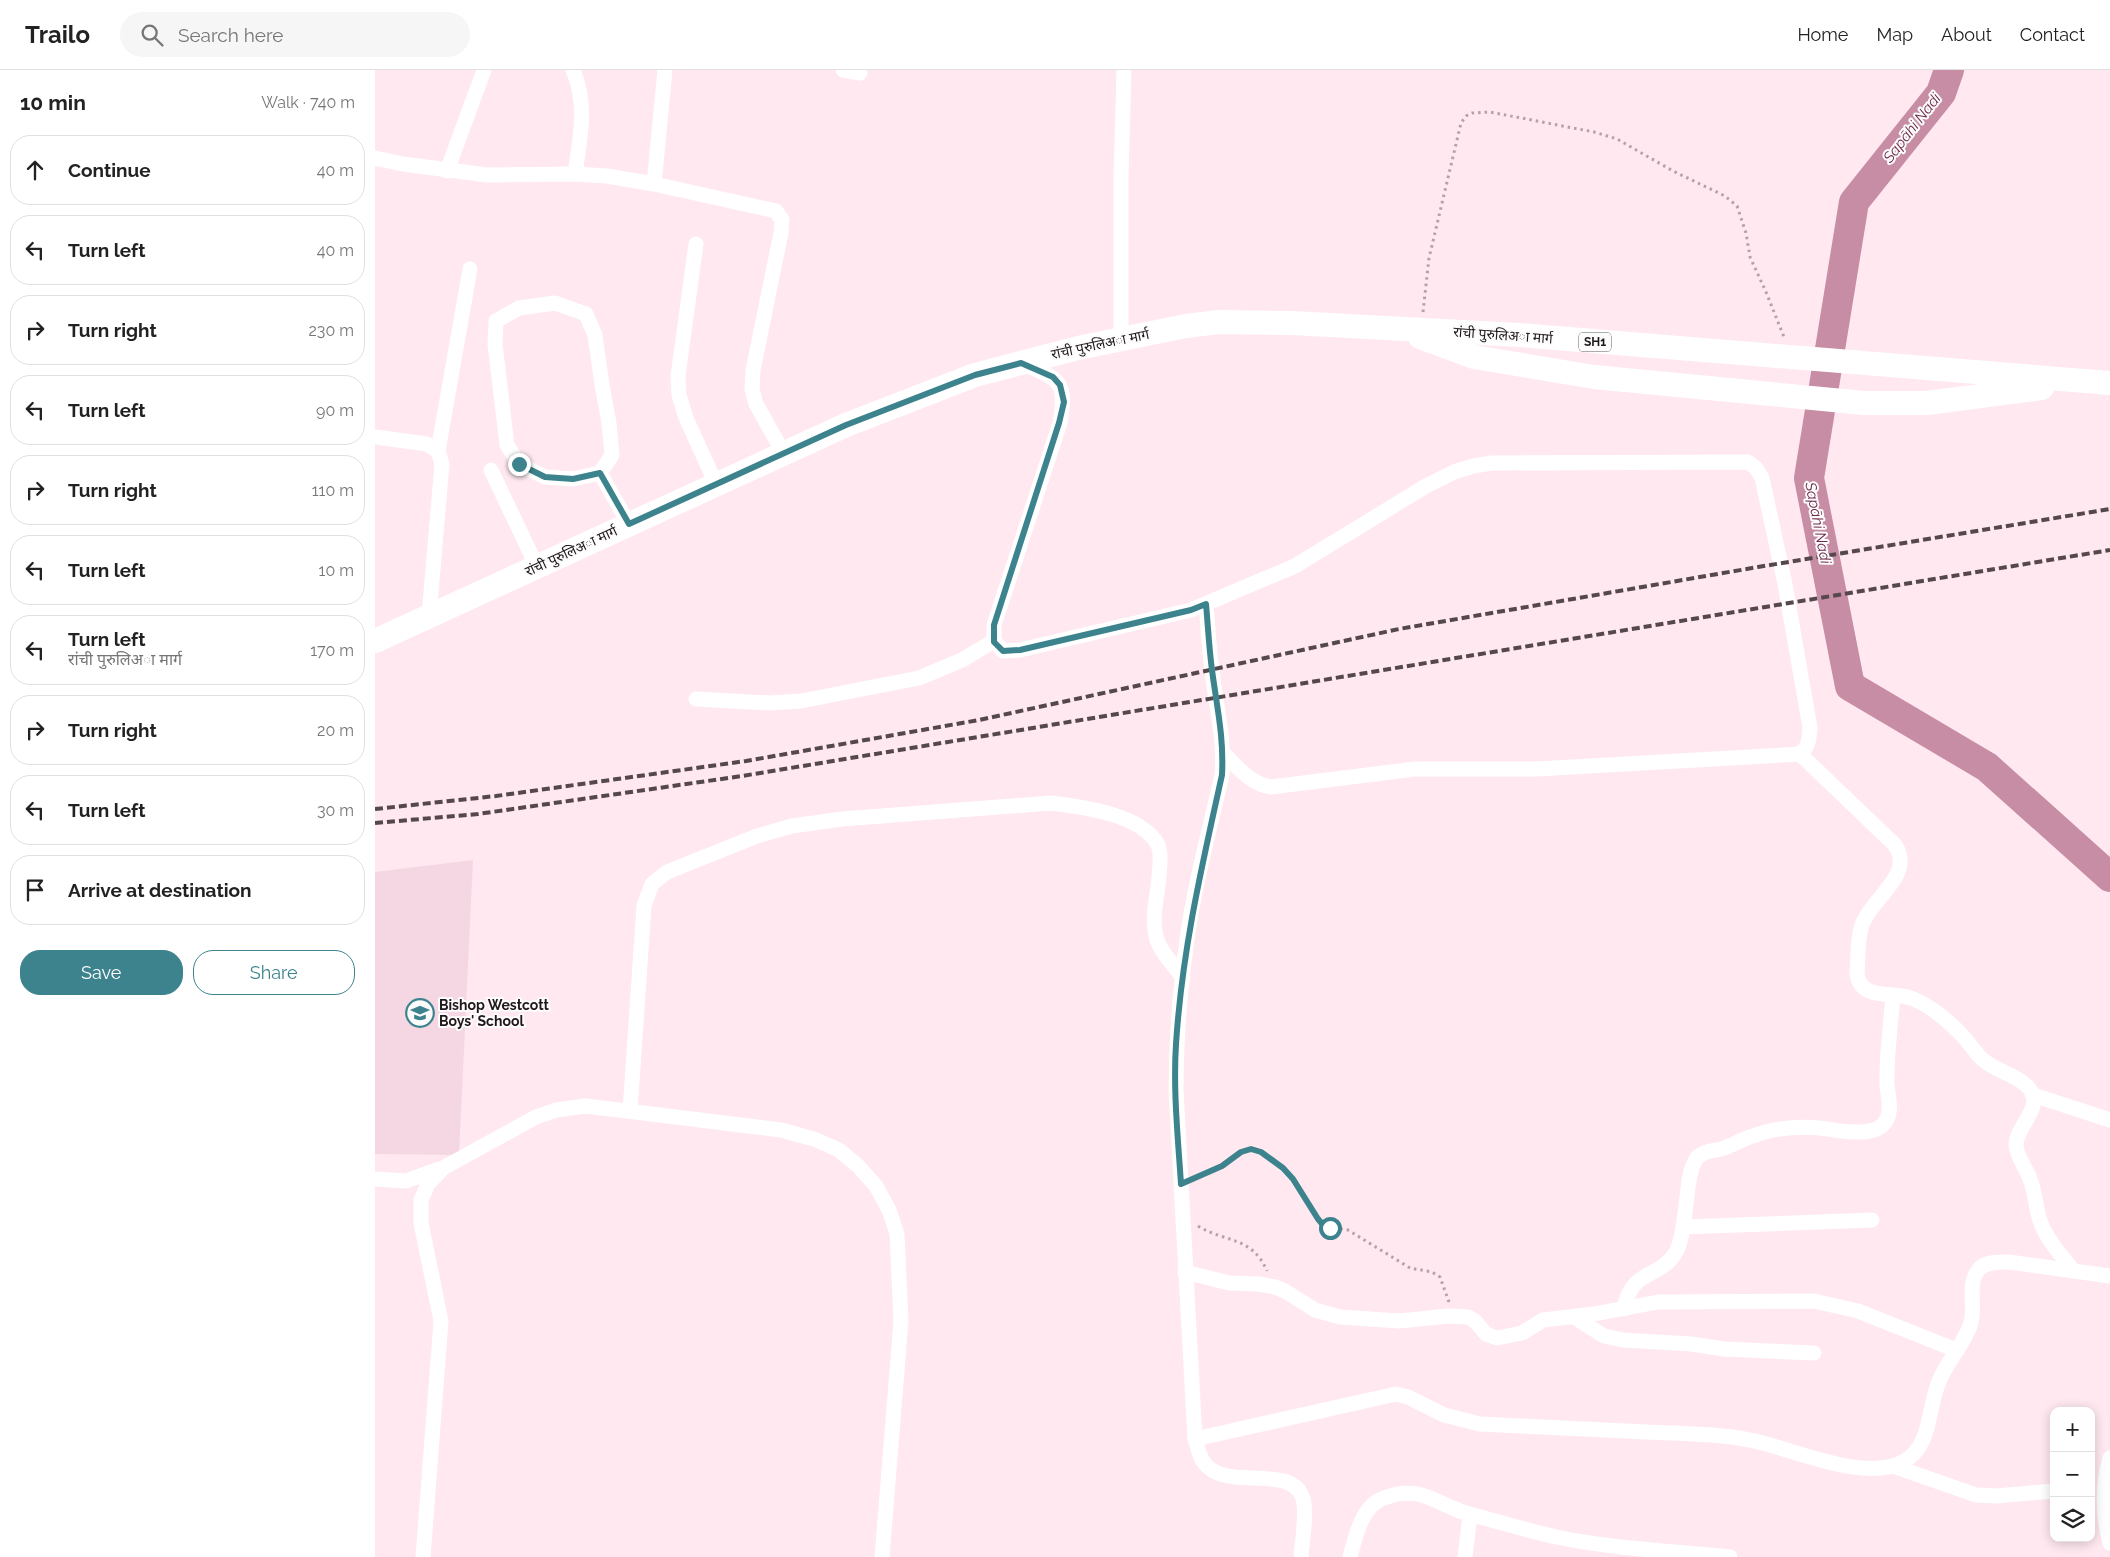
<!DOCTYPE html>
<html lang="en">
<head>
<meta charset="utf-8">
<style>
	:root { --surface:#fff; --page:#f6f6f6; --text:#222; --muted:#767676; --line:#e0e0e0; --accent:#3c838d }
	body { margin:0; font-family:Raleway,"Noto Sans Devanagari",sans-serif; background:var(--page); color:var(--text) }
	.controls { position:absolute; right:15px; bottom:15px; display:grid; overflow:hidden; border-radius:10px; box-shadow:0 2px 12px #0003 }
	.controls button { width:45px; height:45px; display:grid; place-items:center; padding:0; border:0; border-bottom:1px solid var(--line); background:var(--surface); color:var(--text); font:25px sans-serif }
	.stop { position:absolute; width:15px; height:15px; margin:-11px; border:4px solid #3c838d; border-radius:50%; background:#fff }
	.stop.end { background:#3c838d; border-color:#fff; box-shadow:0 1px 5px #0008 }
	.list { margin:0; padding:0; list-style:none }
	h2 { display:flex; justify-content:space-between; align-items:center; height:65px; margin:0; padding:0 20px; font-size:21px }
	h2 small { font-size:16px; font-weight:400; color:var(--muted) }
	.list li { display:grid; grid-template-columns:32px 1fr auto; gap:15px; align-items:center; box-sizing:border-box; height:70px; margin:0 10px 10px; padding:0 10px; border:1px solid var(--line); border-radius:20px }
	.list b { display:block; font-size:19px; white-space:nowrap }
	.list p { margin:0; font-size:16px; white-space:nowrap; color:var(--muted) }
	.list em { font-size:16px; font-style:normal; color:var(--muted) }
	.actions { display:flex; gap:10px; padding:15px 20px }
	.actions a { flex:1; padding:11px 0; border:1px solid var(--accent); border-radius:20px; text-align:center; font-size:18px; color:var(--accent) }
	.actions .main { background:var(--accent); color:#fff }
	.icon { flex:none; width:28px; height:28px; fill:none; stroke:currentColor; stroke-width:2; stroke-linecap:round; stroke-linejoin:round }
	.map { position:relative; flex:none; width:1735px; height:1487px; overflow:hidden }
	header { display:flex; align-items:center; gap:30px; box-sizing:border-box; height:70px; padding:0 25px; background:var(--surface); border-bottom:1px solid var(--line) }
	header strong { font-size:24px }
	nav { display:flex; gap:28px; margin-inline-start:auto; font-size:18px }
	.search { width:350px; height:45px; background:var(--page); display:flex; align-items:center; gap:12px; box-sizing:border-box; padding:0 18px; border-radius:28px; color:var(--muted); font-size:19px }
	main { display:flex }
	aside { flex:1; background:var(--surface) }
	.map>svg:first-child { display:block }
	.built { fill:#f4d7e2 }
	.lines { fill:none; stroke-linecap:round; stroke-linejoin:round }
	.river { stroke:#c78da4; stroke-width:30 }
	.path { stroke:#b4a2a8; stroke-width:3; stroke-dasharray:2.5 4; stroke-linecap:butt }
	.minor { stroke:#fff; stroke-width:15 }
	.primary { stroke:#fff; stroke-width:24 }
	.rail { stroke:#54484d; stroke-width:4; stroke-dasharray:8 4; stroke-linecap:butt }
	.route { stroke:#3c838d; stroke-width:6 }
	.labels { text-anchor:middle; stroke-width:4; stroke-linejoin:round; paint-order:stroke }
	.shield { fill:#fcfcfc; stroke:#615c5e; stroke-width:1 }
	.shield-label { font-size:12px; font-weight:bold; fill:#1f171a }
	.street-label { font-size:14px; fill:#1f171a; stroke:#fcfcfc }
	.poi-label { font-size:14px; font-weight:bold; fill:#1f171a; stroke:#fcfcfc; text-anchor:start }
	.water-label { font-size:15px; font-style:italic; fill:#702a4b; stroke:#fcfcfc }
</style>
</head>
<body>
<header>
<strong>Trailo</strong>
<div class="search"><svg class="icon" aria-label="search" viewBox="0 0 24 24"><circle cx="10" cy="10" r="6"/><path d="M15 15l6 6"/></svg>Search here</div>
<nav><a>Home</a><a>Map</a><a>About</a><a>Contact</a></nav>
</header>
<main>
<aside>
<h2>10 min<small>Walk · 740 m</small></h2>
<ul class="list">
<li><svg class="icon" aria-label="ahead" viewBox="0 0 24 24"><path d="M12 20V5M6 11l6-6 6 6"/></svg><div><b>Continue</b></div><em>40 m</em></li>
<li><svg class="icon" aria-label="left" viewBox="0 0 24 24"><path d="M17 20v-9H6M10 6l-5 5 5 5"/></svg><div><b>Turn left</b></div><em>40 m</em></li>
<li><svg class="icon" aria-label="right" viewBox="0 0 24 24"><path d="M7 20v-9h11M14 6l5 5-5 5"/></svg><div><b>Turn right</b></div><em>230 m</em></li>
<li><svg class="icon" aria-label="left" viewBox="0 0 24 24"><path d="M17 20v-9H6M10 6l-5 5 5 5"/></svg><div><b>Turn left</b></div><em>90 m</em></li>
<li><svg class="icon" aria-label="right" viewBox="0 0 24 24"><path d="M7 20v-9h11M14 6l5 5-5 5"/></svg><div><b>Turn right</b></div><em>110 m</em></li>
<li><svg class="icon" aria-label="left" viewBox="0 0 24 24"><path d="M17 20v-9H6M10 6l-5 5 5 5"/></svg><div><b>Turn left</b></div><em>10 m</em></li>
<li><svg class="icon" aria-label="left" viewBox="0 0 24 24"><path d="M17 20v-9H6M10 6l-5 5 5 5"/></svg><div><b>Turn left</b><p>रांची पुरुलिअा मार्ग</p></div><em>170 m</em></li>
<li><svg class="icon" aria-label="right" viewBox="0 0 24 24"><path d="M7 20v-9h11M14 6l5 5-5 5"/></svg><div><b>Turn right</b></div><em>20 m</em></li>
<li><svg class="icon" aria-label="left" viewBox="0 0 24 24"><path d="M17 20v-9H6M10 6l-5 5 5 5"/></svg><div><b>Turn left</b></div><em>30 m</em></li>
<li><svg class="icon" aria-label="arrive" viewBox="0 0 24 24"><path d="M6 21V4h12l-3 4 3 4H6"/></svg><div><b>Arrive at destination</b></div></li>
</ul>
<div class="actions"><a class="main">Save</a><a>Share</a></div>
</aside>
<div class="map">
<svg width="1735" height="1487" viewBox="0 0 1735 1487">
	<rect width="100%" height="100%" fill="#ffe8f0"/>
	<polygon class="built" points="98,790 84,1085 0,1084 0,802"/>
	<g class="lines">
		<polyline class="river" points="1574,0 1566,23 1479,132 1434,408 1475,616 1612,697 1735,807"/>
		<g class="path">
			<polyline points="1048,242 1054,188 1086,53 1091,46 1097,43 1115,42 1219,62 1242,69 1298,101 1350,126 1362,136 1371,163 1375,187 1391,222 1409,267"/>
			<polyline points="820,1107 847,1097 866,1083 876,1079 886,1082 908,1098 918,1109 949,1156 973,1160 1035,1198 1057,1202 1065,1207 1074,1232"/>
			<path d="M823,1156C851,1173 877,1166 892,1201"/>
		</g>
		<g class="minor">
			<path d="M198,0C213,36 205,66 200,104"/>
			<polyline points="468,0 485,3"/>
			<polyline points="0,88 28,94 112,105 200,104 232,106 279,114 401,141 407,150 406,163 378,300 377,319 381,334 409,384"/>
			<polyline points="72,101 109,0"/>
			<polyline points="279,114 290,0"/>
			<polyline points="321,174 303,306 304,325 311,348 341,414"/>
			<polyline points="746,269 746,107 749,0"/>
			<path d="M646,293C683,309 693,309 685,353L619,555V571L628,581L645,580L816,540L920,496L1051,416L1079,402L1098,396L1117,393L1373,392L1381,398L1387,408L1410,514L1435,658C1434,669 1434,677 1425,684"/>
			<polyline points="0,367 52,374 63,381 67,394 54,546"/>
			<polyline points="63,381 95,199"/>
			<polyline points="116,400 162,497"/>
			<polyline points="225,403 237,385 234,353 227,315 220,265 211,244 180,233 144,238 121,251 120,274 132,375 144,394 170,407 198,409 225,403 254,454"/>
			<path d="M831,534C833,556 834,578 837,600C841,638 850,667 847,705C836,753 823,801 815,850C806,906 801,963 801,1020L820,1369C822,1376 824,1385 828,1391C847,1423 914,1393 927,1426C933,1439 927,1472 926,1487"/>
			<polyline points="321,629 394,633 426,631 544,608 587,590 619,571"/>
			<path d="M848,683C863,697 875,714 896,717L1040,699H1162L1425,684L1520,775C1540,805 1497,827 1487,855C1482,870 1483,889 1482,905C1487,931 1517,921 1536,928C1553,934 1572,950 1585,963C1593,971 1599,981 1607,989C1620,1001 1640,1004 1652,1016C1672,1036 1641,1055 1641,1075C1642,1088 1651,1097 1655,1109C1661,1123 1660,1139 1666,1153C1672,1170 1687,1186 1698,1200"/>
			<polyline points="1658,1025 1735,1050"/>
			<path d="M255,1041L269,836L277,814L292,802L382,766L417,756L467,749L676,733C707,737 767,744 783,775C786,782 785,797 784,805C783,825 776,846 781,866C784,881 799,895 808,908"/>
			<polyline points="0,1109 31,1111 64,1099"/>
			<polyline points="1308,1157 1497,1150"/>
			<polyline points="810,1202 854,1213 883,1214 900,1217 910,1221 940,1240 965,1247 1024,1251 1074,1246 1093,1247 1100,1251 1111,1264 1122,1268 1147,1263 1168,1250 1219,1244 1283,1232 1439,1231 1483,1241 1581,1280"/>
			<path d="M1249,1239C1256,1197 1287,1210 1302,1180C1313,1158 1309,1104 1322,1088C1328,1081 1338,1081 1346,1079C1357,1076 1367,1069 1378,1066C1398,1058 1424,1056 1445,1058C1463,1060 1503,1070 1512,1049C1518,1036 1511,1022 1512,1008C1512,981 1516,952 1518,925"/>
			<polyline points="1199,1247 1229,1266 1248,1270 1316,1274 1349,1279 1439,1283"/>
			<path d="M820,1369L1021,1324L1033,1327L1069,1345L1105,1354C1160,1357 1216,1359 1271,1362C1310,1364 1350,1363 1388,1373C1426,1383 1491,1411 1528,1392C1558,1376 1552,1337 1565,1309C1573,1290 1590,1273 1596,1253C1601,1236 1591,1212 1605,1198C1613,1191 1625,1192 1634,1192L1735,1206"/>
			<path d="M1735,1388C1727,1416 1728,1446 1735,1473"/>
			<polyline points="1518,1396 1601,1425 1620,1426 1679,1421"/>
			<polyline points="48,1487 66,1251 46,1153 46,1130 53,1114 68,1098 161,1047 181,1040 211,1036 406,1060 439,1069 464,1080 483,1096 501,1116 514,1140 522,1164 526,1251 507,1487"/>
			<path d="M975,1487C981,1466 986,1436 1009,1428C1048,1413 1063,1437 1098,1445C1128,1453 1157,1462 1186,1468C1242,1479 1299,1481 1355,1487"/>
			<polyline points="1090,1487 1095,1445"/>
		</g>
		<g class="primary">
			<polyline points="1045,267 1099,287 1219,307 1489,333 1552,333 1667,318"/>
			<polyline points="0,571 471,355 600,305 703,278 811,256 844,252 917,253 1144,265 1735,313"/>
		</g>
		<g class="rail">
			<polyline points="0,739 121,726 371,691 604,650 1024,559 1383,497 1735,439"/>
			<polyline points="0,753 103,744 367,706 1735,480"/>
		</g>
	</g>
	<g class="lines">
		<path class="route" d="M144,394L170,407L198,409L225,403L254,454L471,355L600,305L646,293L678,307L685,315L689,332L684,353L619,555V572L628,581L645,580L816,540L831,534C833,556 834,578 837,600C842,638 849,667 847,705C827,795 807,881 801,974C798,1021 803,1068 806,1114L847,1096L866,1082L876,1079L886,1082L908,1098L918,1109L943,1149L949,1156L955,1158"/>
	</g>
	<defs>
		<symbol id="school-ring" viewBox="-11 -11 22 22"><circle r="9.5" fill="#fcfcfc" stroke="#3c838d" stroke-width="1.5"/><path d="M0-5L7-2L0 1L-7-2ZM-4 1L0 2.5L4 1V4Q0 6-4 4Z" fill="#3c838d"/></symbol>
	</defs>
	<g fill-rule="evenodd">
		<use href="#school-ring" x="29" y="927" width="32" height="32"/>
	</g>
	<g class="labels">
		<rect class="shield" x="1204" y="262.5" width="32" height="19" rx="4"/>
		<g class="shield-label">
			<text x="1220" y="276">SH1</text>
		</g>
		<g class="street-label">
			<text transform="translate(1128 265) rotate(4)" y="5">रांची पुरुलिअा मार्ग</text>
			<text transform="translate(725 274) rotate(-12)" y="5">रांची पुरुलिअा मार्ग</text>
			<text transform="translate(196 481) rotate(-25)" y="5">रांची पुरुलिअा मार्ग</text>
		</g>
		<g class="poi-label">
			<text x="64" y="940">Bishop Westcott<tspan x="64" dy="16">Boys' School</tspan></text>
		</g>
		<g class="water-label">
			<text transform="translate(1537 58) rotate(-52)" y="5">Sapāhi Nadi</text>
			<text transform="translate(1443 453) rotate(79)" y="5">Sapāhi Nadi</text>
		</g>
	</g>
</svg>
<div class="controls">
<button>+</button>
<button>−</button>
<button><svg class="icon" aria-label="layers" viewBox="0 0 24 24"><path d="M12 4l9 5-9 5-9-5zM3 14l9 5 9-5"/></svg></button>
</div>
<div class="stop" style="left:955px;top:1158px"></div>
<div class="stop end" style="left:144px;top:394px"></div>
</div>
</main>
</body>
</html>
